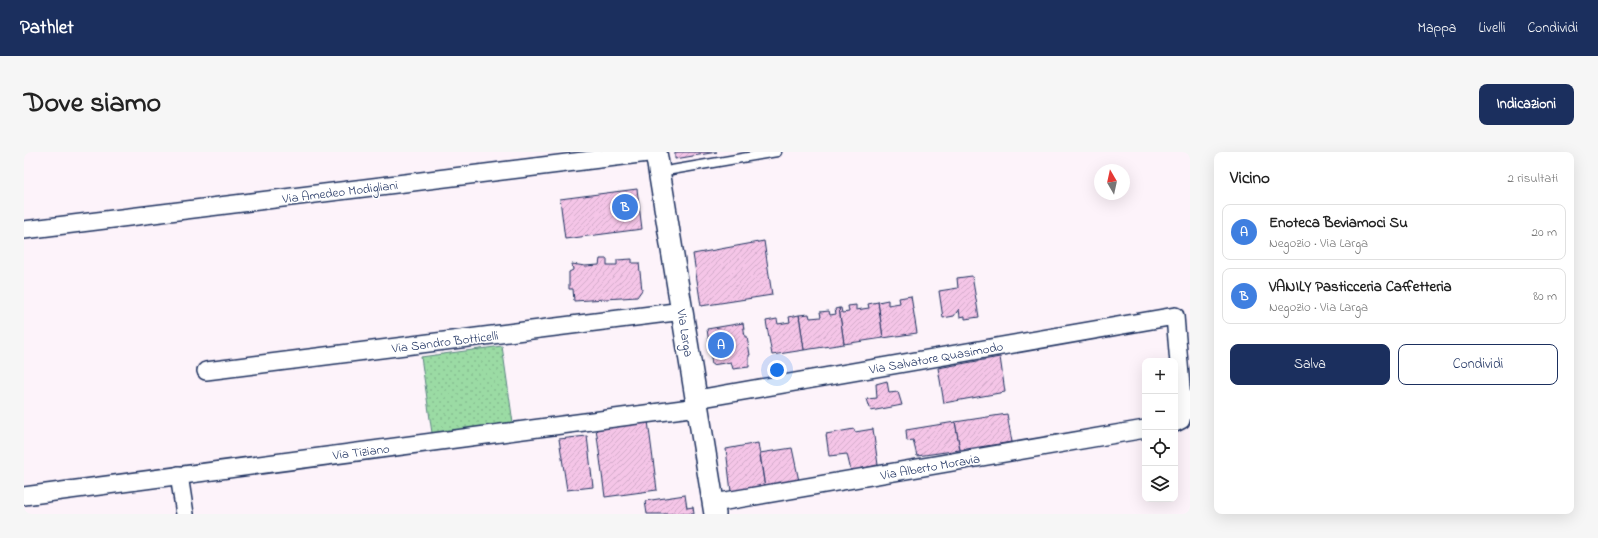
<!DOCTYPE html>
<html lang="it">
<head>
<meta charset="utf-8">
<style>
	:root { --surface:#fff; --page:#f6f6f6; --text:#222; --muted:#767676; --line:#e0e0e0; --accent:#1b2f5e }
	body { margin:0; font-family:"Indie Flower",sans-serif; background:var(--page); color:var(--text) }
	.controls { position:absolute; right:12px; bottom:12px; display:grid; overflow:hidden; border-radius:8px; box-shadow:0 4px 16px #0002 }
	.controls button { width:36px; height:36px; display:grid; place-items:center; padding:0; border:0; border-bottom:1px solid var(--line); background:var(--surface); color:var(--text); font:20px sans-serif }
	.compass { position:absolute; left:1070px; top:12px; width:36px; height:36px; border-radius:50%; background:var(--surface); box-shadow:0 4px 16px #0002; rotate:351deg }
	.you { position:absolute; left:753px; top:218px; width:14px; height:14px; margin:-10px; border:3px solid #fff; border-radius:50%; background:#1a73e8; box-shadow:0 0 0 6px #1a73e833 }
	.badge { display:grid; place-items:center; width:26px; height:26px; border-radius:50%; background:var(--accent); color:#fff; font-size:13px; font-weight:700 }
	.pin { position:absolute; translate:-50% -50%; border:2px solid #fff; box-shadow:0 1px 4px #0006 }
	.list { margin:0; padding:0; list-style:none }
	h2 { display:flex; justify-content:space-between; align-items:center; height:52px; margin:0; padding:0 16px; font-size:17px }
	h2 small { font-size:13px; font-weight:400; color:var(--muted) }
	.list li { display:grid; grid-template-columns:26px 1fr auto; gap:12px; align-items:center; box-sizing:border-box; height:56px; margin:0 8px 8px; padding:0 8px; border:1px solid var(--line); border-radius:8px }
	.list b { display:block; font-size:15px; white-space:nowrap }
	.list p { margin:0; font-size:13px; white-space:nowrap; color:var(--muted) }
	.list em { font-size:13px; font-style:normal; color:var(--muted) }
	.actions { display:flex; gap:8px; padding:12px 16px }
	.actions a { flex:1; padding:9px 0; border:1px solid var(--accent); border-radius:8px; text-align:center; font-size:14px; color:var(--accent) }
	.actions .main { background:var(--accent); color:#fff }
	.icon { flex:none; width:22px; height:22px; fill:none; stroke:currentColor; stroke-width:2; stroke-linecap:round; stroke-linejoin:round }
	.map { position:relative; flex:none; width:1166px; height:362px; overflow:hidden; border-radius:8px }
	header { display:flex; align-items:center; gap:24px; box-sizing:border-box; height:56px; padding:0 20px; background:var(--accent); color:#fff }
	header strong { font-size:19px }
	nav { display:flex; gap:22px; margin-inline-start:auto; font-size:14px }
	.intro { display:flex; align-items:center; justify-content:space-between; box-sizing:border-box; height:96px; padding:0 24px }
	h1 { margin:0; font-size:28px }
	.button { padding:10px 18px; border-radius:8px; background:var(--accent); color:#fff; font-size:14px; font-weight:700 }
	main { display:flex; gap:24px; padding:0 24px }
	aside { flex:1; background:var(--surface); border-radius:8px; box-shadow:0 4px 16px #0002 }
	.map>svg:first-child { display:block }
	.garden { fill:url(#garden-dots); stroke:#5b8581 }
	.building { fill:url(#building-hatch); stroke:#1b2f5e }
	.lines { fill:none; stroke-linecap:round; stroke-linejoin:round }
	.service-casing { stroke:#1b2f5e; stroke-width:11 }
	.minor-casing { stroke:#1b2f5e; stroke-width:20 }
	.tertiary-casing { stroke:#1b2f5e; stroke-width:24 }
	.service { stroke:#fff; stroke-width:8 }
	.minor { stroke:#fff; stroke-width:17 }
	.tertiary { stroke:#fff; stroke-width:21 }
	.labels { text-anchor:middle; stroke-width:3; stroke-linejoin:round; paint-order:stroke }
	.street-label { font-size:13px; fill:#1b2f5e; stroke:#fff }
</style>
</head>
<body>
<header>
<strong>Pathlet</strong>
<nav><a>Mappa</a><a>Livelli</a><a>Condividi</a></nav>
</header>
<div class="intro"><h1>Dove siamo</h1><a class="button">Indicazioni</a></div>
<main>
<div class="map">
<svg width="1166" height="362" viewBox="0 0 1166 362">
	<defs>
		<pattern id="garden-dots" width="8" height="8" patternUnits="userSpaceOnUse"><rect width="8" height="8" fill="#9bdba4"/><path d="M2 2h.1M6 6h.1" fill="none" stroke="#85bc90" stroke-width="1.8" stroke-linecap="round"/></pattern>
		<pattern id="building-hatch" width="6" height="6" patternUnits="userSpaceOnUse"><rect width="6" height="6" fill="#f5c5e7"/><path d="M-1 1l2-2M0 6l6-6M5 7l2-2" fill="none" stroke="#d1aac9"/></pattern>
	</defs>
	<rect width="100%" height="100%" fill="#fdf3fa"/>
	<filter id="ink" filterUnits="userSpaceOnUse"><feTurbulence type="fractalNoise" baseFrequency=".025" numOctaves="2"/><feDisplacementMap in="SourceGraphic" scale="8" xChannelSelector="R" yChannelSelector="G"/><feConvolveMatrix kernelMatrix="1 2 1 2 8 2 1 2 1" color-interpolation-filters="sRGB"/></filter>
	<g filter="url(#ink)">
		<polygon class="garden" points="478,194 489,271 408,281 397,205"/>
		<g class="building">
			<polygon points="651,0 693,0 651,7"/>
			<polygon points="613,37 618,77 541,87 536,47"/>
			<polygon points="740,89 748,143 677,154 669,102"/>
			<polygon points="576,107 583,107 583,113 593,113 593,108 608,107 608,111 615,111 618,138 613,145 550,149 549,137 545,137 545,120 549,118 548,112 561,114 575,113"/>
			<polygon points="948,124 955,165 941,167 941,164 936,165 935,157 930,164 919,166 915,139 934,136 933,126"/>
			<polygon points="887,144 893,181 859,186 854,150 864,148 864,153 876,151 875,146"/>
			<polygon points="854,150 859,186 820,192 815,156 817,156 818,161 825,160 824,154 832,153 832,158 845,156 844,152"/>
			<polygon points="815,156 820,192 780,198 775,163 785,162 786,166 797,165 796,160 805,159 806,163 812,162 811,157"/>
			<polygon points="775,163 780,198 748,203 742,169 753,167 754,172 766,170 765,165"/>
			<polygon points="719,171 721,185 723,185 726,203 725,203 725,215 709,217 707,210 688,213 683,177"/>
			<polygon points="976,205 981,240 920,251 914,216"/>
			<polygon points="863,229 865,241 874,240 878,253 847,259 843,247 853,246 852,232"/>
			<polygon points="983,262 988,290 936,298 931,270"/>
			<polygon points="624,269 633,338 581,345 572,276"/>
			<polygon points="931,270 936,298 893,304 889,288 883,289 882,278"/>
			<polygon points="830,277 831,280 849,277 854,313 827,319 823,302 805,304 802,282"/>
			<polygon points="563,284 569,335 543,338 535,287"/>
			<polygon points="734,291 741,336 707,340 702,297"/>
			<polygon points="768,296 775,329 741,336 736,301"/>
			<polygon points="661,343 663,356 669,355 670,362 623,362 621,349"/>
		</g>
		<g class="lines">
			<defs>
				<polyline id="service" points="636,20 753,0"/>
				<g id="minor">
					<polyline points="0,78 632,0"/>
					<polyline points="182,219 659,159"/>
					<polyline points="673,247 1151,164 1159,259 1157,268 1151,271"/>
					<polyline points="155,323 161,362"/>
					<polyline points="0,344 674,255"/>
					<polyline points="690,351 1121,277"/>
				</g>
				<polyline id="tertiary" points="632,0 691,362"/>
			</defs>
			<use href="#service" class="service-casing"/>
			<use href="#minor" class="minor-casing"/>
			<use href="#tertiary" class="tertiary-casing"/>
			<use href="#service" class="service"/>
			<use href="#minor" class="minor"/>
			<use href="#tertiary" class="tertiary"/>
		</g>
	</g>
	<g class="labels">
		<g class="street-label">
			<text transform="translate(316 39) rotate(-7)" y="5">Via Amedeo Modigliani</text>
			<text transform="translate(662 181) rotate(81)" y="5">Via Larga</text>
			<text transform="translate(421 189) rotate(-7)" y="5">Via Sandro Botticelli</text>
			<text transform="translate(912 205) rotate(-10)" y="5">Via Salvatore Quasimodo</text>
			<text transform="translate(337 299) rotate(-7)" y="5">Via Tiziano</text>
			<text transform="translate(906 314) rotate(-10)" y="5">Via Alberto Moravia</text>
		</g>
	</g>
</svg>
<div class="controls">
<button>+</button>
<button>−</button>
<button><svg class="icon" aria-label="locate" viewBox="0 0 24 24"><circle cx="12" cy="12" r="6"/><path d="M12 2v4M12 18v4M2 12h4M18 12h4"/></svg></button>
<button><svg class="icon" aria-label="layers" viewBox="0 0 24 24"><path d="M12 4l9 5-9 5-9-5zM3 14l9 5 9-5"/></svg></button>
</div>
<svg class="compass" viewBox="-18 -18 36 36"><path d="M0-13l5 13h-10z" fill="#e53935"/><path d="M0 13l5-13h-10z" fill="#767676"/></svg>
<div class="you"></div>
<div class="pin badge" style="left:697px;top:193px;background:#3f7fe0">A</div>
<div class="pin badge" style="left:601px;top:55px;background:#3f7fe0">B</div>
</div>
<aside>
<h2>Vicino<small>2 risultati</small></h2>
<ul class="list">
<li><span class="badge" style="background:#3f7fe0">A</span><div><b>Enoteca Beviamoci Su</b><p>Negozio · Via Larga</p></div><em>20 m</em></li>
<li><span class="badge" style="background:#3f7fe0">B</span><div><b>VANILY Pasticceria Caffetteria</b><p>Negozio · Via Larga</p></div><em>80 m</em></li>
</ul>
<div class="actions"><a class="main">Salva</a><a>Condividi</a></div>
</aside>
</main>
</body>
</html>
